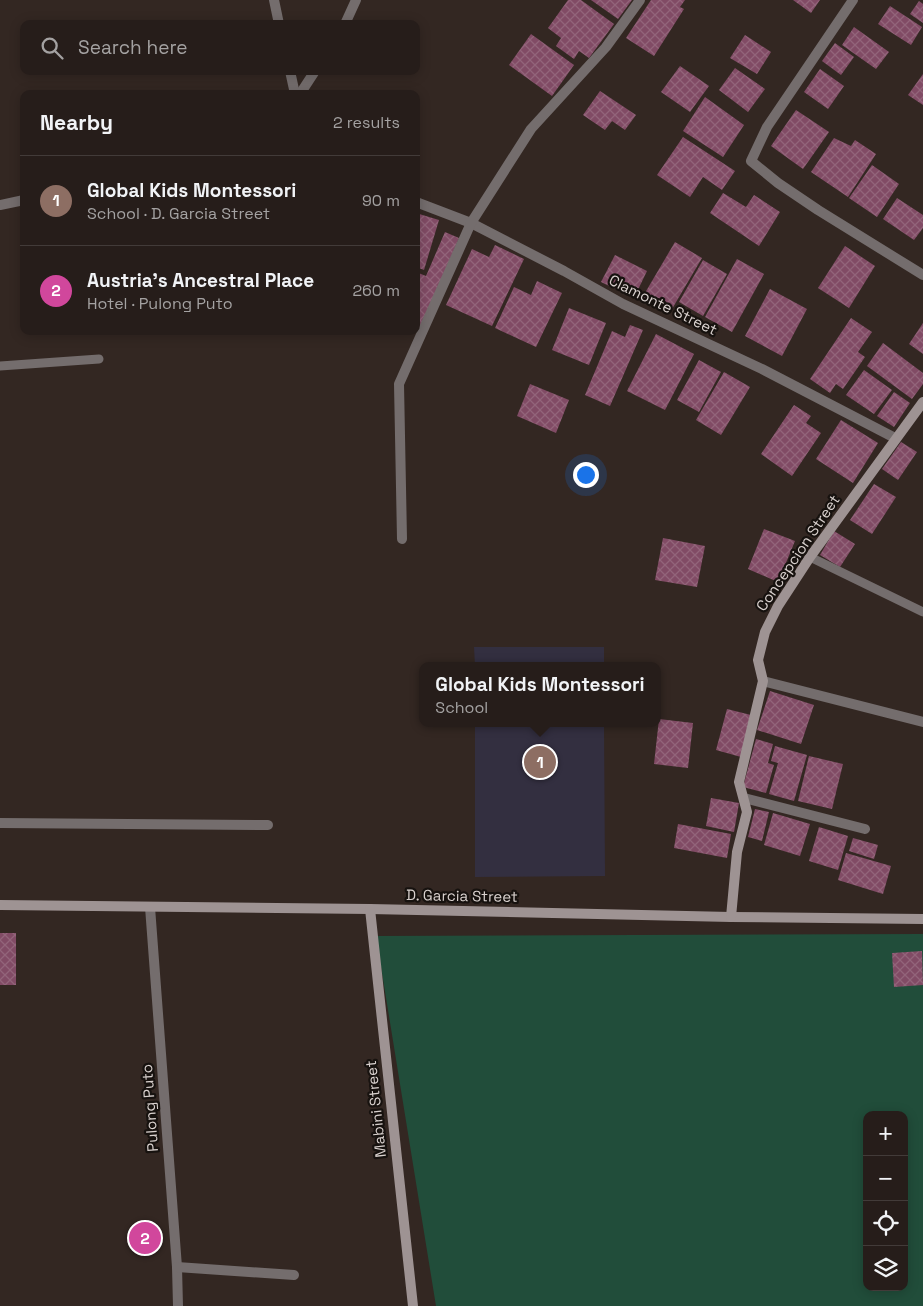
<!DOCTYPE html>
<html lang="en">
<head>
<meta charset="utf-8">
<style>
	:root { --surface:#261d1a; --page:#2e2623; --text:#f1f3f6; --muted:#a4a2a2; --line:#423b39; --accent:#0f766e }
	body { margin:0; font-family:"Space Grotesk",sans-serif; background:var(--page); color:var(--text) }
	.controls { position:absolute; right:15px; bottom:15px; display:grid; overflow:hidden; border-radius:10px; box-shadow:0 2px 12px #0003 }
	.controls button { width:45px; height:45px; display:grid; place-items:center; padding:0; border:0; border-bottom:1px solid var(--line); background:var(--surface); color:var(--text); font:25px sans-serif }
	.you { position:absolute; left:585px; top:474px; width:18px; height:18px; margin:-12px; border:4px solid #fff; border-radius:50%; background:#1a73e8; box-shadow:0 0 0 8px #1a73e833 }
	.badge { display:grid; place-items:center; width:32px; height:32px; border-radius:50%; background:var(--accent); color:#fff; font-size:16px; font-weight:700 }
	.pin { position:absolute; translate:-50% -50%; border:2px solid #fff; box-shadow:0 1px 5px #0006 }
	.popup { position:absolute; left:419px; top:662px; width:242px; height:65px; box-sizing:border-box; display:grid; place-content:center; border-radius:10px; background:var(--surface); filter:drop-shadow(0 1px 4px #0005); font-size:16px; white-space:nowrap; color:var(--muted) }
	.popup b { font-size:19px; color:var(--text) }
	.popup::after { content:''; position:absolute; left:50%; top:100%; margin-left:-10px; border:10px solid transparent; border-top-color:var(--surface) }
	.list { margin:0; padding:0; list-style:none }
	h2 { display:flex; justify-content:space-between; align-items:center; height:65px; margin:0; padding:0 20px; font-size:21px }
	h2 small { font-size:16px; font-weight:400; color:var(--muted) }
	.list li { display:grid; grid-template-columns:32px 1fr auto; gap:15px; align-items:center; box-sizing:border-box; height:90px; padding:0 20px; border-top:1px solid var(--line) }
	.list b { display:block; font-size:19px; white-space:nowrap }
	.list p { margin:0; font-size:16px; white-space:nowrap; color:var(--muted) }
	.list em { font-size:16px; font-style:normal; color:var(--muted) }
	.icon { flex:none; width:28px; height:28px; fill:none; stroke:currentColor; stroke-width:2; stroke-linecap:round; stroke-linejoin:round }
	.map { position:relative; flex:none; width:923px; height:1306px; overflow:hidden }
	.search { position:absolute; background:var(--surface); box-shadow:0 2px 12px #0003; left:20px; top:20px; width:400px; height:55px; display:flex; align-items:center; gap:12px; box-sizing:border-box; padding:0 18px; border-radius:10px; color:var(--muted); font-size:19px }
	.panel { position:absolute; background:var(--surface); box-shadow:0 2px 12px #0003; left:20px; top:90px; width:400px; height:245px; border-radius:10px }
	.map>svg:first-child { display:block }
	.education { fill:#332f40 }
	.garden { fill:#214d3a; fill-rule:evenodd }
	.building { fill:url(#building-cross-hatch) }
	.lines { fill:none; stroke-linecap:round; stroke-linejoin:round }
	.lane { stroke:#746d6d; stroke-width:9 }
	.street { stroke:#746d6d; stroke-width:10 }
	.secondary { stroke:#9e9393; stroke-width:10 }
	.labels { text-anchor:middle; stroke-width:4.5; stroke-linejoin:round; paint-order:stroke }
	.street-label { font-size:15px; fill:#d9d1ce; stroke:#17120f }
</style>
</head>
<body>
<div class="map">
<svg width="923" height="1306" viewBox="0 0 923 1306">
	<defs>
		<pattern id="building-cross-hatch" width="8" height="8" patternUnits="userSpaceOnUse" patternTransform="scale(1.25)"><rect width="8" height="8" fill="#814b65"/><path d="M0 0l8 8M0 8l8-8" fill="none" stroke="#92647a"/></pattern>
	</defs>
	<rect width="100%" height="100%" fill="#332722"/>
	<g class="education">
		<polygon points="474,647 604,647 604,666 475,666"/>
		<polygon points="475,723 604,723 605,876 475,877"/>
	</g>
	<path class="garden" d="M923,934V1306H436L376,936ZM867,1115H904V1287H867Z"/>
	<g class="building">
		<polygon points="568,0 581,0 614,24 589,58 579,51 574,59 556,46 561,38 548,28"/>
		<polygon points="591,0 632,0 618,19"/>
		<polygon points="651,0 685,0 680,7 684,9 654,56 626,38"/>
		<polygon points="793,0 820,0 811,13"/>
		<polygon points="919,1 923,4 923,23 910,14"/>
		<polygon points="890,6 922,27 911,45 878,24"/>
		<polygon points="854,27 889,52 876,69 842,45"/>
		<polygon points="531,34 574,65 552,96 509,65"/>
		<polygon points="745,35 771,52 757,74 730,58"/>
		<polygon points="835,43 854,57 841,75 822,61"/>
		<polygon points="680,66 709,86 690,112 661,92"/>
		<polygon points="735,68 765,89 748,112 719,90"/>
		<polygon points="820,69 844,86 828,109 804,92"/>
		<polygon points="923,74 923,105 908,95"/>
		<polygon points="600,91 636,115 625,130 612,121 605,130 583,115"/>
		<polygon points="705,97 744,125 723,157 683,131"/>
		<polygon points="796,110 829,132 803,169 771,146"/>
		<polygon points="683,137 735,171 722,190 703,177 690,197 657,175"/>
		<polygon points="834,138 851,146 855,140 876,154 848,197 811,172"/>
		<polygon points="872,165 899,184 877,217 849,198"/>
		<polygon points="723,193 746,207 754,195 780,212 759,246 710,213"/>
		<polygon points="897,198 923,215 923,228 914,240 883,219"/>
		<polygon points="416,213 439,220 424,270 416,267"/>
		<polygon points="445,232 459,238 420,331 416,329 416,272 426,276"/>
		<polygon points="675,242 702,258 669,314 642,298"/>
		<polygon points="495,245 524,259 492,326 446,305 472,249 489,257"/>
		<polygon points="845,246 875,266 849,308 818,288"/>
		<polygon points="615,255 647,271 634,298 601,282"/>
		<polygon points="737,259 764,274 732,332 705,317"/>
		<polygon points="703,260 727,274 703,316 679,302"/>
		<polygon points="537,281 562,293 536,347 495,328 514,287 531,295"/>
		<polygon points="770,289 807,309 782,356 745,336"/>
		<polygon points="569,308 606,323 589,365 552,350"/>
		<polygon points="851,318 872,332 858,352 865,357 843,389 836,384 830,393 810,379"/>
		<polygon points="923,323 923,354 909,344"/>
		<polygon points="630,325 643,330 610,406 585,395 612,331 625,337"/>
		<polygon points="656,334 694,354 665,410 627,391"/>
		<polygon points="883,343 923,373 923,384 912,399 867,366"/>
		<polygon points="699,360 721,372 699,412 677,400"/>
		<polygon points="864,370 892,390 874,414 846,395"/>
		<polygon points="724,372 750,387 721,435 696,420"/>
		<polygon points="530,384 569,400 556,433 517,416"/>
		<polygon points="894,392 910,403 894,427 877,416"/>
		<polygon points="794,405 811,416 806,423 821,433 792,476 761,454"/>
		<polygon points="841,420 878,443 853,483 816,459"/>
		<polygon points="901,442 917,452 898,480 882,469"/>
		<polygon points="874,484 896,497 872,534 850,520"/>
		<polygon points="764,529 795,541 778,582 748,569"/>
		<polygon points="834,531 855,544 840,567 820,555"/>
		<polygon points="663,538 705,546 697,587 655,580"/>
		<polygon points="770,691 814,705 801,744 757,730"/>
		<polygon points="727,709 751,715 741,757 716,750"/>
		<polygon points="659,719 693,723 688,768 654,764"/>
		<polygon points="756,739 773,744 768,763 774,765 766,793 743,787"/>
		<polygon points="775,746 807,755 794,801 769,794 778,763 771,761"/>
		<polygon points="809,756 843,764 832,809 798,801"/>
		<polygon points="711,798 739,803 734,832 706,826"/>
		<polygon points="755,809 769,812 762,841 748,837"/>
		<polygon points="773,813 810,824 800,856 764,845"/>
		<polygon points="678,824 731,834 727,858 674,848"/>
		<polygon points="819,827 848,836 838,870 809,861"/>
		<polygon points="853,838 878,845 874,859 849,851"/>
		<polygon points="846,853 891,866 883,894 838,880"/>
		<rect x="0" y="933" width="16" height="52"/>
		<polygon points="922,951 923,985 894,987 892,953"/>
	</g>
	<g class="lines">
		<g class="lane">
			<polyline points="0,366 99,359"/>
			<polyline points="810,557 923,612"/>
		</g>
		<g class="street">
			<polyline points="274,0 279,24"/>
			<polyline points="853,0 767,127 751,161 778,183 818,210 923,275"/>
			<polyline points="345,24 356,0"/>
			<polyline points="290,71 295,94"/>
			<polyline points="300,94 315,71"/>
			<polyline points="416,202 471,223 564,271 623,304 762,369 895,438"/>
			<polyline points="0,205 24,200"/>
			<polyline points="402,539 399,384 471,223 531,129 606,47 640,0"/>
			<polyline points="763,681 923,722"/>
			<polyline points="744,798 865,829"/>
			<polyline points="0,823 268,825"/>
			<polyline points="150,907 177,1267 178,1306"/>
			<polyline points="177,1267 294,1275"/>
		</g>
		<g class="secondary">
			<polyline points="0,905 370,909 731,917 923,919"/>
			<polyline points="370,909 413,1306"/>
			<polyline points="731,917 737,852 747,812 739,782 763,681 758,660 765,632 778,606 810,557 923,402"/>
		</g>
	</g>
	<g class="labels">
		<g class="street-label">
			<text transform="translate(663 305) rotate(26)" y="5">Clamonte Street</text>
			<text transform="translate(798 553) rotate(-56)" y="5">Concepcion Street</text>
			<text transform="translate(462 896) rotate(1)" y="5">D. Garcia Street</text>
			<text transform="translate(150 1108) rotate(-94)" y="5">Pulong Puto</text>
			<text transform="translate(376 1109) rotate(-96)" y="5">Mabini Street</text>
		</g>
	</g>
</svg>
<div class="controls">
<button>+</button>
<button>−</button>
<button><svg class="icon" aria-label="locate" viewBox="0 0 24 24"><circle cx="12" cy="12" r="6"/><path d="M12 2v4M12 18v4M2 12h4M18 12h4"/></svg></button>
<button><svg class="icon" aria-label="layers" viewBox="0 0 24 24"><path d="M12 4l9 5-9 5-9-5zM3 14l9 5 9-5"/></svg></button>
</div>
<div class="you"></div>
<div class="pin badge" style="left:540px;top:762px;background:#8d6e63">1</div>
<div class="popup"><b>Global Kids Montessori</b>School</div>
<div class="pin badge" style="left:145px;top:1238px;background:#d1479c">2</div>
<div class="search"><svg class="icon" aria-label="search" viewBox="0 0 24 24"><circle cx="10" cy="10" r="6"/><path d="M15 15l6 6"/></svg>Search here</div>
<section class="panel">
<h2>Nearby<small>2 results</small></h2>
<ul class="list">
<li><span class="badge" style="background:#8d6e63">1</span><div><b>Global Kids Montessori</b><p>School · D. Garcia Street</p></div><em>90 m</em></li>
<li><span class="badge" style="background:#d1479c">2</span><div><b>Austria's Ancestral Place</b><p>Hotel · Pulong Puto</p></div><em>260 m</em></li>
</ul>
</section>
</div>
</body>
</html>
